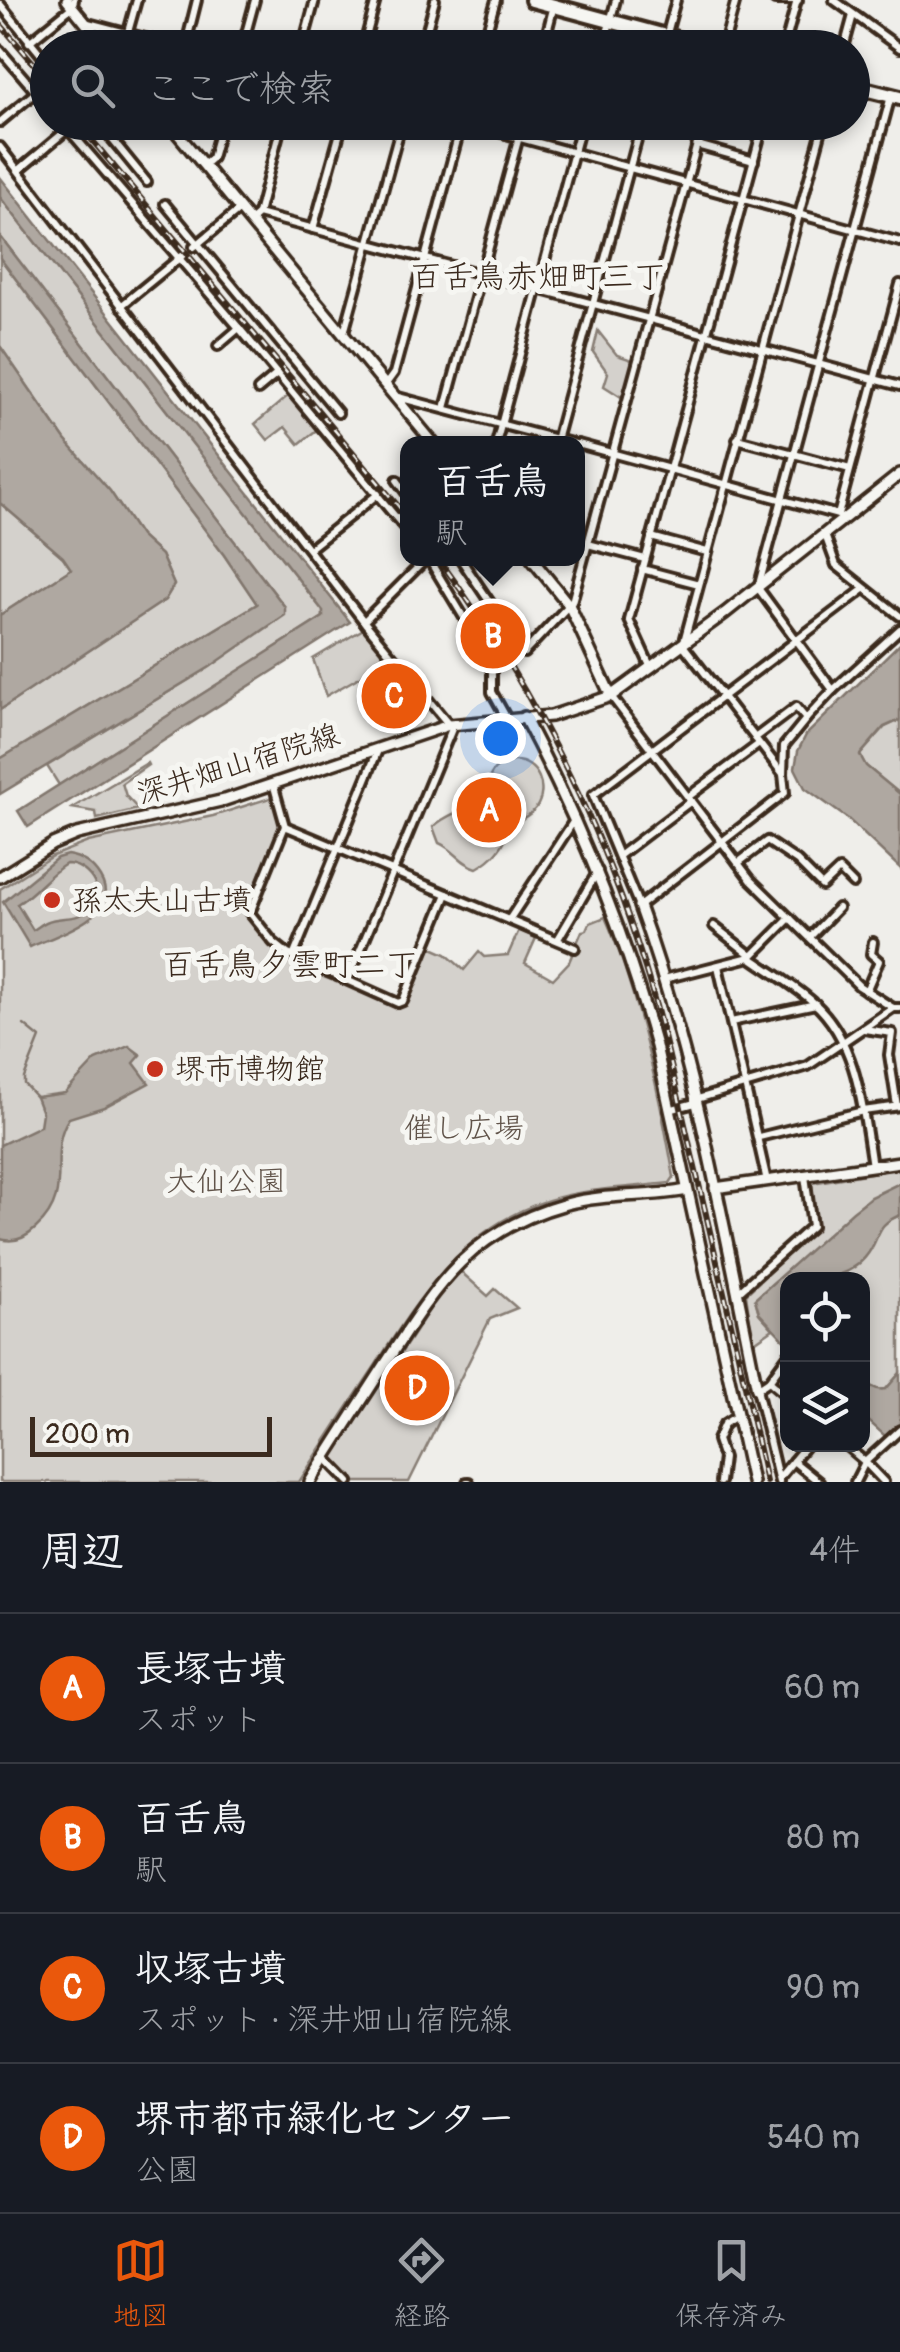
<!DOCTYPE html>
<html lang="ja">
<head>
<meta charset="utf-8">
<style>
	:root { --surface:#171b24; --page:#20242c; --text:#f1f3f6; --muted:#9ea1a6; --line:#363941; --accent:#ea580c }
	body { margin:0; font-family:Pangolin,"Klee One",sans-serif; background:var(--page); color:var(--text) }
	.controls { position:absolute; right:30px; bottom:30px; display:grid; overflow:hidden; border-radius:20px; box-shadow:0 5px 15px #0003 }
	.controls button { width:90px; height:90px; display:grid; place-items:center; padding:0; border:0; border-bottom:2px solid var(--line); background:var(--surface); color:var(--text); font:50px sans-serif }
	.scale { position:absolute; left:30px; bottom:25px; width:242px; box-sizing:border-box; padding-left:10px; border:5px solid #3b2a1e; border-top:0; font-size:28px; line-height:35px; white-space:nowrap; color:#3b2a1e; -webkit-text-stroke:8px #f6f6f2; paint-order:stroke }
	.you { position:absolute; left:500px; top:738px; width:35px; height:35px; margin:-25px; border:8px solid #fff; border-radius:50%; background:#1a73e8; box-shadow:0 0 0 15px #1a73e833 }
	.badge { display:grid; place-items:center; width:65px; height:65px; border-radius:50%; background:var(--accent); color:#fff; font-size:32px; font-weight:700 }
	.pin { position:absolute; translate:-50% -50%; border:5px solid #fff; box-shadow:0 2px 10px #0006 }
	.popup { position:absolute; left:400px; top:436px; width:185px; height:130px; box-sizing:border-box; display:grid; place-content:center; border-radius:20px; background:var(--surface); filter:drop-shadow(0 2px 8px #0005); font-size:32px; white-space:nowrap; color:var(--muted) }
	.popup b { font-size:38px; color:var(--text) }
	.popup::after { content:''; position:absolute; left:50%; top:100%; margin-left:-20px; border:20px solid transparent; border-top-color:var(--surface) }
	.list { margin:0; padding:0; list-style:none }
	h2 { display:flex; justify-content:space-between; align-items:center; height:130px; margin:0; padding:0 40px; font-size:42px }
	h2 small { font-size:32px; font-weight:400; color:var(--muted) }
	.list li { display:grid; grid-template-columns:65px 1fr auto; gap:30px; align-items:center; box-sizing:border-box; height:150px; padding:0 40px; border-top:2px solid var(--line) }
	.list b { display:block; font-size:38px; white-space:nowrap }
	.list p { margin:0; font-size:32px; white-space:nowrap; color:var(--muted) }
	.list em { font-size:32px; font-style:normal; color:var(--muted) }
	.icon { flex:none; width:55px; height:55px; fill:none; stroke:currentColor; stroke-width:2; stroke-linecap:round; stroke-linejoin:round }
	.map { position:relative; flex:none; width:900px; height:1482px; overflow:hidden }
	.search { position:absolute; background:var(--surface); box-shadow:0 5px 15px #0003; left:30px; right:30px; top:30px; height:110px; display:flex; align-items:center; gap:25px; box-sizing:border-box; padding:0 35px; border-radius:55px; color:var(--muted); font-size:38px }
	.sheet { height:730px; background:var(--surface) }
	nav { display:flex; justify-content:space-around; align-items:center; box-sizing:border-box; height:140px; border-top:2px solid var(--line); background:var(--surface); font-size:28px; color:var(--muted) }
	nav a { display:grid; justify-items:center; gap:5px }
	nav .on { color:var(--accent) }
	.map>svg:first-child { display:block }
	.green { fill:#d4d1cc; stroke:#887e75; stroke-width:2.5 }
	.water { fill:#afa8a1; stroke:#81766d; stroke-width:2.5; fill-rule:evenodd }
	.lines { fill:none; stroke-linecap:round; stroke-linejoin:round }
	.stream { stroke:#81766d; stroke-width:2.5 }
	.street-casing { stroke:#3b2a1e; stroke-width:14 }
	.secondary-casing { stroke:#3b2a1e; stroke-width:16 }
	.highway-casing { stroke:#3b2a1e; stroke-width:20 }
	.street { stroke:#f6f6f2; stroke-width:6 }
	.secondary { stroke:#f6f6f2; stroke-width:9 }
	.highway { stroke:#f6f6f2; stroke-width:12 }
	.rail-casing { stroke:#3b2a1e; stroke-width:6 }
	.rail { stroke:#f6f6f2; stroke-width:2.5; stroke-dasharray:8; stroke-linecap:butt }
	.poi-dot { fill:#c8321e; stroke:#f6f6f2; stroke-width:4 }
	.labels { text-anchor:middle; stroke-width:10; stroke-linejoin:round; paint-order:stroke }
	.street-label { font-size:30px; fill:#3b2a1e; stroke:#f6f6f2 }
	.poi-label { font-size:30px; fill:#3b2a1e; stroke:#f6f6f2; text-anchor:start }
	.park-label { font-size:30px; fill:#61544a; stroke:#f6f6f2 }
	.neighbourhood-label { font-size:32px; fill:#3b2a1e; stroke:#f6f6f2 }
</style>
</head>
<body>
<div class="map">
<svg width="900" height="1482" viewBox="0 0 900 1482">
	<rect width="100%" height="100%" fill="#efeeea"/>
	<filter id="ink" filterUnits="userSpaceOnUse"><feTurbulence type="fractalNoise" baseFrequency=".01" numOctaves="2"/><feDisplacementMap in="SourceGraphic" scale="20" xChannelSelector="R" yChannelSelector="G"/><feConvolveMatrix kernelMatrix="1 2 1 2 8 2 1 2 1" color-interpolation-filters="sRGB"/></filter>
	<g filter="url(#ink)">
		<g class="green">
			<polygon points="0,197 323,611 323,617 59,785 47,766 210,667 285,607 0,236"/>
			<polygon points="0,258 224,555 257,604 0,759 0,710 164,600 174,585 161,555 140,536 110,491 65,440 0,346"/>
			<polygon points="598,331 617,355 635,361 623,398 604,386 608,373 593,352"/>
			<polygon points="290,394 319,428 299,444 285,427 268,440 255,424"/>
			<polygon points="0,503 63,557 71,569 0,615"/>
			<polygon points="365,628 391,659 326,696 313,659"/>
			<polygon points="391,666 416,694 411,711 398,718 382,712 374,693 373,676"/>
			<polygon points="900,720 900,794 866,766 860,755 885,727"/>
			<path d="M513,761C538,760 549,789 536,808C528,818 518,819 510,827C505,845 494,859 477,868C461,864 454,849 439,843L433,827C446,814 463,812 475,801C494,784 482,768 513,761Z"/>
			<polygon points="147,763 148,765 122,783 126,796 138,809 97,819 96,812 72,808"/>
			<path d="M273,797L280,825L245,910L247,918L282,956L321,976L403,1006L430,947L446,954L464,970L479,952L484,957L508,955L519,930L536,938L525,963L553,979L569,962L582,931L587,930L590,923L605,917C638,990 660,1098 674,1177L670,1183C629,1188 588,1188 549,1200C464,1226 420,1296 375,1366C349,1405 324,1443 299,1482H0V889L52,856L88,842L213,816Z"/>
			<polygon points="900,1168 900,1183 870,1197 755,1299 759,1313 773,1329 753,1343 746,1294 815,1229 812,1183"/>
			<path d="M900,1215V1373L886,1389C874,1391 866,1385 863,1375L862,1280L828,1279L845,1273L883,1223Z"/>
			<polygon points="460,1271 488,1296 495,1289 517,1308 490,1319 409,1482 353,1482 333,1457 439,1295"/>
		</g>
		<g class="water">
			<polygon points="0,177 350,622 28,827 18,811 323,617 323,611 0,197"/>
			<polygon points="0,236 285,607 285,615 210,667 0,794 0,759 257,604 224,555 0,258"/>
			<polygon points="0,346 65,440 110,491 140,536 161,555 174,585 165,600 0,710 0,615 71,569 63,557 0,503"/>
			<polygon points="900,643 900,720 884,727 860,755 866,766 900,794 900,868 848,819 805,788 795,768 798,751 806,735"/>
			<path d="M67,855C81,857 92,864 100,877C124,916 56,935 30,947L3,902L57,858ZM66,864C86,864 108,890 90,908C77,922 61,915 46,922C41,924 37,928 33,930L17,904C36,893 47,875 66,864Z"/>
			<path d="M129,1046L141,1055L134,1063L149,1083L104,1107L69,1118C45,1153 76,1193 36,1228C26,1238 14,1243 0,1239V1145L40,1126L42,1113L36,1097L65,1093L96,1060Z"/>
			<path d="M900,1183V1215C877,1225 882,1230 871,1249C853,1280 819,1279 788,1280L787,1343L759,1313L755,1299L853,1211L870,1198Z"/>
			<path d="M900,1373V1425L885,1436L863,1416V1375C866,1385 875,1391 886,1389Z"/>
		</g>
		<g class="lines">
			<polyline class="stream" points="24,1025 40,1038 24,1078 24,1084 36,1097"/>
			<defs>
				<g id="street">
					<polyline points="775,0 798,0"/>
					<polyline points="834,0 900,48"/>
					<polyline points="0,4 48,63"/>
					<polyline points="88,23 183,48"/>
					<polyline points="128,32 137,0"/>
					<polyline points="29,42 72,7 74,0"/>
					<polyline points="185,48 197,0"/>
					<polyline points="242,48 255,0"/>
					<polyline points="302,48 315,0"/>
					<polyline points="363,48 376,0"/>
					<polyline points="422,48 435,0"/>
					<polyline points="482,48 496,0"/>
					<polyline points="543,48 554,5"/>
					<polyline points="603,48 616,0"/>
					<polyline points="663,48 676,0"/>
					<polyline points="723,48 736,0"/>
					<polyline points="784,48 797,0"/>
					<polyline points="844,48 853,15"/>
					<polyline points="0,50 48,106"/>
					<polyline points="0,122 36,92"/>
					<polyline points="62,122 239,328 408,532"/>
					<polyline points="98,122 147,182"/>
					<polyline points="462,122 900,242"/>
					<polyline points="747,122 763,127"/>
					<path d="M824,122L683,645L783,774L785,793L639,906L593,795C683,726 774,658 864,589"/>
					<polyline points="697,145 754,161"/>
					<polyline points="0,147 365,623 449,725"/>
					<polyline points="204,165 212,158 222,122"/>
					<polyline points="19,170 68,129"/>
					<polyline points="165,204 338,413"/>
					<polyline points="258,214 282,122"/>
					<polyline points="250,221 258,214 900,386"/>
					<polyline points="313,229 343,122"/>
					<polyline points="194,247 240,209"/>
					<polyline points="121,306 182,256"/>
					<polyline points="344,333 402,122"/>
					<polyline points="218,346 239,328"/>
					<polyline points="386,384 394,373 462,122"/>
					<polyline points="258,390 277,374"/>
					<polyline points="398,397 575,444"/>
					<polyline points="445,408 523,122"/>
					<polyline points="737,439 850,469"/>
					<polyline points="496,444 582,122"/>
					<polyline points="555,444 642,122"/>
					<polyline points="578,444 838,515"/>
					<polyline points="397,480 408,495"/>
					<polyline points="838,515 900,284"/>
					<polyline points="825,535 836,565 900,616"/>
					<polyline points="651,537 707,552"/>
					<polyline points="588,544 645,559"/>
					<polyline points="309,549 378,494"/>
					<polyline points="428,558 492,664 492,692 506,717"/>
					<polyline points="460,558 524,653 572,602 703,122"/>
					<polyline points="642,569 699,584"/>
					<polyline points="364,621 427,558"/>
					<polyline points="651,668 629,620 764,122"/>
					<polyline points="833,690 900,629"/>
					<polyline points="611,696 751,880 859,986 893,1008 900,1008"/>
					<polyline points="755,738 796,707 806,719 833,690 758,588 891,96"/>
					<polyline points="783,774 784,746 806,719"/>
					<polyline points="273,783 285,826 250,913 273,942 288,954 398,1003 403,1001 447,894 575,948"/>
					<polyline points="688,797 759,744"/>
					<polyline points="285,826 447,894"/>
					<polyline points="620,855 691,801"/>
					<polyline points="738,863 767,841 797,861 822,886 839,870 853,884"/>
					<polyline points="509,920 575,819"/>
					<polyline points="714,926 752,956"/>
					<polyline points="810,937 838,908"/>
					<polyline points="558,939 598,871"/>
					<polyline points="293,957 378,750"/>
					<polyline points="751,957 790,918"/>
					<polyline points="718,966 767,1181"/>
					<path d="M664,979L750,957C771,972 794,985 813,1002C858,1041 863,1111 872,1166"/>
					<polyline points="348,980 454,724"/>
					<polyline points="866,991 879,961 871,954 873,942"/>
					<polyline points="731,1022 816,1004"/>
					<polyline points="864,1029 892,1033 889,1055 897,1106"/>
					<polyline points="694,1100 808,1066 893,1008"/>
					<polyline points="669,1110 695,1103"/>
					<polyline points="759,1137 863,1111 900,1106"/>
					<polyline points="737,1293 812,1226 805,1176"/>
					<polyline points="769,1381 788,1355"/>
					<polyline points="844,1444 865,1462 900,1430"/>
					<polyline points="325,1457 349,1482"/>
					<polyline points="793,1461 819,1482"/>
					<polyline points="779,1478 807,1444"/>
					<polyline points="467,1482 469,1482"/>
					<polyline points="720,1482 723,1458 717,1440 724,1424 738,1415"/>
					<polyline points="779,1482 757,1389 769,1381 788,1397"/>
					<polyline points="855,1482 865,1462 884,1482"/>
				</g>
				<g id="secondary">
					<polyline points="67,0 106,48"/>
					<polyline points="168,122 434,444"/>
					<polyline points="531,558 569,605 611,696"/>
					<path d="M524,717C580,823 624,931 656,1046L752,1482"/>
					<polyline points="0,877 53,844 77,834 225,800 449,725 551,716 611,696 725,613 900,474"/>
					<path d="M639,906C695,1059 724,1229 757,1389"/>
					<polyline points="715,1188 900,1162"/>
					<path d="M310,1482C334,1443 359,1405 384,1366C435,1287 468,1231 566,1204C606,1193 647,1198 687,1190"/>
				</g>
				<g id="highway">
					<polyline points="532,0 710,48"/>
					<polyline points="852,86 900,98"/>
				</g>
			</defs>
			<use href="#street" class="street-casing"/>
			<use href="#secondary" class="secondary-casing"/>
			<use href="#highway" class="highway-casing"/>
			<use href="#street" class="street"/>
			<use href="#secondary" class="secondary"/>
			<use href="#highway" class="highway"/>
			<defs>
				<g id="rail">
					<polyline points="0,24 48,80"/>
					<polyline points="77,122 408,518"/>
					<path d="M438,558C525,676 595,810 639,949C662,1019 677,1092 694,1163C719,1269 743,1375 766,1482"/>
				</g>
			</defs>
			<use href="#rail" class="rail-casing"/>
			<use href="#rail" class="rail"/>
		</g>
	</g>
	<g class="poi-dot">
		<circle cx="52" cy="900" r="10"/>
		<circle cx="155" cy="1069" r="10"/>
	</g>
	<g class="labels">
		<g class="street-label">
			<text transform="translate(238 764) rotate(-17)" y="10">深井畑山宿院線</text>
		</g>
		<g class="poi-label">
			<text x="72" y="910">孫太夫山古墳</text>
			<text x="175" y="1079">堺市博物館</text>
		</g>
		<g class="park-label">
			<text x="464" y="1138">催し広場</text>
			<text x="226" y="1191">大仙公園</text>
		</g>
		<g class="neighbourhood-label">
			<text x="538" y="287">百舌鳥赤畑町三丁</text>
			<text x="290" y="975">百舌鳥夕雲町二丁</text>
		</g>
	</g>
</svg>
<div class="controls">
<button><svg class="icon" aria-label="locate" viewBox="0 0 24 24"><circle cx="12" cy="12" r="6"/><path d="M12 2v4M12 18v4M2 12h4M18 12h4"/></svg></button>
<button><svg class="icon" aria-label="layers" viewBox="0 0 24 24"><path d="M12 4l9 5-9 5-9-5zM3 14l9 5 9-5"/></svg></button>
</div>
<div class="scale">200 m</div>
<div class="you"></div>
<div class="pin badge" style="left:489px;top:810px">A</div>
<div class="pin badge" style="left:493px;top:636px">B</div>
<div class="popup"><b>百舌鳥</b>駅</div>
<div class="pin badge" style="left:394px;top:696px">C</div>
<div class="pin badge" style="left:417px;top:1388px">D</div>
<div class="search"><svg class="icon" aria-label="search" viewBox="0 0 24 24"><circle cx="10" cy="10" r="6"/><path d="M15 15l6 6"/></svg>ここで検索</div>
</div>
<section class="sheet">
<h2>周辺<small>4件</small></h2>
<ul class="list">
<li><span class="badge">A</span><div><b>長塚古墳</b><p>スポット</p></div><em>60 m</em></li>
<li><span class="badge">B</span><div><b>百舌鳥</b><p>駅</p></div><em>80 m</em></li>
<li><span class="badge">C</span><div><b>収塚古墳</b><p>スポット · 深井畑山宿院線</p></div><em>90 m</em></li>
<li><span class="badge">D</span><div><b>堺市都市緑化センター</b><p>公園</p></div><em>540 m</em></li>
</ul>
</section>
<nav>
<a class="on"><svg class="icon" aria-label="map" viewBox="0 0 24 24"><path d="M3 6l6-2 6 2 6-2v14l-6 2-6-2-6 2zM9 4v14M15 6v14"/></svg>地図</a>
<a><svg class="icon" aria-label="directions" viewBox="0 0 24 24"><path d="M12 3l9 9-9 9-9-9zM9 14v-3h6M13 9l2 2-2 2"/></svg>経路</a>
<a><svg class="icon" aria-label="saved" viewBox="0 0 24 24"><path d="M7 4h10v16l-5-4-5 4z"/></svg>保存済み</a>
</nav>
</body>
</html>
